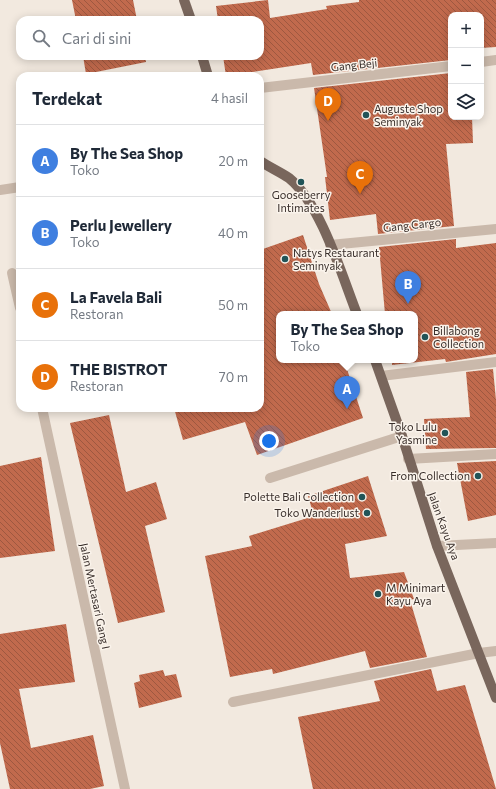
<!DOCTYPE html>
<html lang="id">
<head>
<meta charset="utf-8">
<style>
	:root { --surface:#fff; --page:#f6f6f7; --text:#1f2937; --muted:#747a83; --line:#e0e1e3; --accent:#2563eb }
	body { margin:0; font-family:Commissioner,sans-serif; background:var(--page); color:var(--text) }
	.controls { position:absolute; right:12px; top:12px; display:grid; overflow:hidden; border-radius:8px; box-shadow:0 2px 10px #0003 }
	.controls button { width:36px; height:36px; display:grid; place-items:center; padding:0; border:0; border-bottom:1px solid var(--line); background:var(--surface); color:var(--text); font:20px sans-serif }
	.you { position:absolute; left:269px; top:441px; width:14px; height:14px; margin:-10px; border:3px solid #fff; border-radius:50%; background:#1a73e8; box-shadow:0 0 0 6px #1a73e833 }
	.badge { display:grid; place-items:center; width:26px; height:26px; border-radius:50%; background:var(--accent); color:#fff; font-size:13px; font-weight:700 }
	.pin { position:absolute; translate:-50% -33px; filter:drop-shadow(0 1px 2px #0008) }
	.pin::after { content:''; position:absolute; top:21px; width:14px; height:12px; background:inherit; clip-path:polygon(0 0,100% 0,50% 100%) }
	.popup { position:absolute; left:276px; top:311px; width:142px; height:52px; box-sizing:border-box; display:grid; place-content:center; border-radius:8px; background:var(--surface); filter:drop-shadow(0 1px 3px #0005); font-size:13px; white-space:nowrap; color:var(--muted) }
	.popup b { font-size:15px; color:var(--text) }
	.popup::after { content:''; position:absolute; left:50%; top:100%; margin-left:-8px; border:8px solid transparent; border-top-color:var(--surface) }
	.list { margin:0; padding:0; list-style:none }
	h2 { display:flex; justify-content:space-between; align-items:center; height:52px; margin:0; padding:0 16px; font-size:17px }
	h2 small { font-size:13px; font-weight:400; color:var(--muted) }
	.list li { display:grid; grid-template-columns:26px 1fr auto; gap:12px; align-items:center; box-sizing:border-box; height:72px; padding:0 16px; border-top:1px solid var(--line) }
	.list b { display:block; font-size:15px; white-space:nowrap }
	.list p { margin:0; font-size:13px; white-space:nowrap; color:var(--muted) }
	.list em { font-size:13px; font-style:normal; color:var(--muted) }
	.icon { flex:none; width:22px; height:22px; fill:none; stroke:currentColor; stroke-width:2; stroke-linecap:round; stroke-linejoin:round }
	.map { position:relative; flex:none; width:496px; height:789px; overflow:hidden }
	.search { position:absolute; background:var(--surface); box-shadow:0 2px 10px #0003; left:16px; top:16px; width:248px; height:44px; display:flex; align-items:center; gap:10px; box-sizing:border-box; padding:0 14px; border-radius:12px; color:var(--muted); font-size:15px }
	.panel { position:absolute; background:var(--surface); box-shadow:0 2px 10px #0003; left:16px; top:72px; width:248px; height:340px; border-radius:12px }
	.map>svg:first-child { display:block }
	.building { fill:url(#building-back-hatch) }
	.lines { fill:none; stroke-linecap:round; stroke-linejoin:round }
	.minor { stroke:#cab9ab; stroke-width:10 }
	.major { stroke:#79665c; stroke-width:10 }
	.poi-dot { fill:#215458; stroke:#faf3eb; stroke-width:1.5 }
	.labels { text-anchor:middle; stroke-width:3; stroke-linejoin:round; paint-order:stroke }
	.street-label { font-size:11px; fill:#382e2a; stroke:#faf3eb }
	.poi-label { font-size:11px; fill:#382e2a; stroke:#faf3eb; text-anchor:start }
</style>
</head>
<body>
<div class="map">
<svg width="496" height="789" viewBox="0 0 496 789">
	<defs>
		<pattern id="building-back-hatch" width="6" height="6" patternUnits="userSpaceOnUse"><rect width="6" height="6" fill="#c16a4d"/><path d="M-1 5l2 2M0 0l6 6M5-1l2 2" fill="none" stroke="#9e5840"/></pattern>
	</defs>
	<rect width="100%" height="100%" fill="#f2e9df"/>
	<g class="building">
		<polygon points="72,0 133,0 137,20 76,20"/>
		<polygon points="268,0 270,18 327,9 326,6 359,2 359,0 496,0 496,47 481,48 481,15 451,15 451,60 313,75 311,63 226,76 223,56 260,56 260,20 218,20 216,6"/>
		<polygon points="83,56 145,56 146,62 86,74"/>
		<polygon points="451,73 451,117 472,117 473,143 446,144 454,226 378,234 376,214 330,220 325,177 327,177 314,88"/>
		<polygon points="303,235 319,284 332,314 279,314 279,360 344,360 363,418 257,455 245,422 183,440 174,408 260,408 260,250"/>
		<polygon points="456,239 456,248 496,243 496,354 446,362 445,359 392,365 392,360 415,360 415,314 385,314 379,247"/>
		<polygon points="493,369 496,400 496,448 426,449 424,419 470,417 466,372"/>
		<polygon points="109,415 126,492 156,482 167,519 145,526 165,612 118,623 70,423"/>
		<polygon points="41,457 55,551 0,558 0,466"/>
		<polygon points="496,461 496,515 468,521 457,463"/>
		<polygon points="368,476 387,536 345,544 350,578 404,572 414,599 410,600 427,657 370,668 365,651 273,674 272,669 230,677 205,556 252,546 249,536 314,516 308,496"/>
		<polygon points="66,624 75,682 19,689 31,748 93,735 104,786 90,789 10,789 0,743 0,634"/>
		<polygon points="431,669 437,691 465,685 496,789 313,789 298,717 380,701 374,681"/>
		<polygon points="163,670 165,676 176,674 182,697 139,708 134,683 140,681 139,675"/>
	</g>
	<g class="lines">
		<g class="minor">
			<polyline points="481,62 496,60"/>
			<polyline points="260,88 451,66"/>
			<polyline points="0,190 20,187"/>
			<polyline points="330,245 496,229"/>
			<polyline points="12,273 20,308"/>
			<polyline points="381,376 496,362"/>
			<polyline points="42,408 125,789"/>
			<polyline points="408,459 496,454"/>
			<polyline points="270,478 402,436"/>
			<polyline points="437,546 496,543"/>
			<polyline points="233,702 479,653 496,651"/>
		</g>
		<g class="major">
			<polyline points="184,0 191,20"/>
			<polyline points="202,56 208,76"/>
			<path d="M260,161C269,167 280,172 289,178C321,204 342,276 357,314"/>
			<polyline points="375,360 402,436 437,546 496,698"/>
		</g>
	</g>
	<g class="poi-dot">
		<circle cx="366" cy="115" r="4"/>
		<circle cx="301" cy="182" r="4"/>
		<circle cx="285" cy="259" r="4"/>
		<circle cx="425" cy="337" r="4"/>
		<circle cx="445" cy="433" r="4"/>
		<circle cx="478" cy="476" r="4"/>
		<circle cx="362" cy="497" r="4"/>
		<circle cx="367" cy="513" r="4"/>
		<circle cx="378" cy="594" r="4"/>
	</g>
	<g class="labels">
		<g class="street-label">
			<text transform="translate(354 65) rotate(-6)" y="4">Gang Beji</text>
			<text transform="translate(412 225) rotate(-6)" y="4">Gang Cargo</text>
			<text transform="translate(444 526) rotate(70)" y="4">Jalan Kayu Aya</text>
			<text transform="translate(95 596) rotate(78)" y="4">Jalan Mertasari Gang I</text>
		</g>
		<g class="poi-label">
			<text x="374" y="113">Auguste Shop<tspan x="374" dy="13">Seminyak</tspan></text>
			<text x="301" y="199" text-anchor="middle">Gooseberry<tspan x="301" dy="13">Intimates</tspan></text>
			<text x="293" y="257">Natys Restaurant<tspan x="293" dy="13">Seminyak</tspan></text>
			<text x="433" y="335">Billabong<tspan x="433" dy="13">Collection</tspan></text>
			<text x="437" y="431" text-anchor="end">Toko Lulu<tspan x="437" dy="13">Yasmine</tspan></text>
			<text x="470" y="480" text-anchor="end">From Collection</text>
			<text x="354" y="501" text-anchor="end">Polette Bali Collection</text>
			<text x="359" y="517" text-anchor="end">Toko Wanderlust</text>
			<text x="386" y="592">M Minimart<tspan x="386" dy="13">Kayu Aya</tspan></text>
		</g>
	</g>
</svg>
<div class="controls">
<button>+</button>
<button>−</button>
<button><svg class="icon" aria-label="layers" viewBox="0 0 24 24"><path d="M12 4l9 5-9 5-9-5zM3 14l9 5 9-5"/></svg></button>
</div>
<div class="you"></div>
<div class="pin badge" style="left:347px;top:409px;background:#3f7fe0">A</div>
<div class="popup"><b>By The Sea Shop</b>Toko</div>
<div class="pin badge" style="left:408px;top:304px;background:#3f7fe0">B</div>
<div class="pin badge" style="left:360px;top:194px;background:#e8710a">C</div>
<div class="pin badge" style="left:328px;top:121px;background:#e8710a">D</div>
<div class="search"><svg class="icon" aria-label="search" viewBox="0 0 24 24"><circle cx="10" cy="10" r="6"/><path d="M15 15l6 6"/></svg>Cari di sini</div>
<section class="panel">
<h2>Terdekat<small>4 hasil</small></h2>
<ul class="list">
<li><span class="badge" style="background:#3f7fe0">A</span><div><b>By The Sea Shop</b><p>Toko</p></div><em>20 m</em></li>
<li><span class="badge" style="background:#3f7fe0">B</span><div><b>Perlu Jewellery</b><p>Toko</p></div><em>40 m</em></li>
<li><span class="badge" style="background:#e8710a">C</span><div><b>La Favela Bali</b><p>Restoran</p></div><em>50 m</em></li>
<li><span class="badge" style="background:#e8710a">D</span><div><b>THE BISTROT</b><p>Restoran</p></div><em>70 m</em></li>
</ul>
</section>
</div>
</body>
</html>
